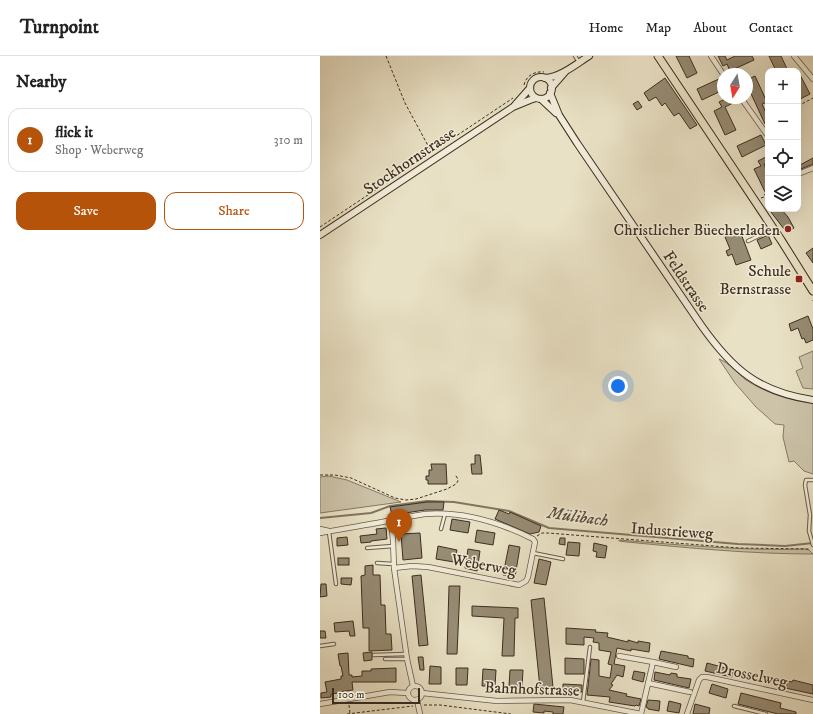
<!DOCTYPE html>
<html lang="en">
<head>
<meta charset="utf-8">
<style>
	:root { --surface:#fff; --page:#f2f2f2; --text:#222; --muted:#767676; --line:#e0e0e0; --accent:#b45309 }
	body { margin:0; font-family:"IM FELL DW Pica",serif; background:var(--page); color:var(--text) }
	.controls { position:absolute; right:12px; top:12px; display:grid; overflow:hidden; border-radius:8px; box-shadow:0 4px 16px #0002 }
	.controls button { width:36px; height:36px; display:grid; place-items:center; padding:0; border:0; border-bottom:1px solid var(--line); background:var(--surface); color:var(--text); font:20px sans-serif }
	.compass { position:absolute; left:397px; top:12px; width:36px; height:36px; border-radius:50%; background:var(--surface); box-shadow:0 4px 16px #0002; rotate:191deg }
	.scale { position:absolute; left:12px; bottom:10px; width:88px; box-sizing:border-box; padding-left:4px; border:2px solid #3e2f1f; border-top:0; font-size:11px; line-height:14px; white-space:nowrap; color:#3e2f1f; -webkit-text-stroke:3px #f1ecd9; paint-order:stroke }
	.you { position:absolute; left:298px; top:330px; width:14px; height:14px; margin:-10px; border:3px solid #fff; border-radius:50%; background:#1a73e8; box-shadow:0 0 0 6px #1a73e833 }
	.badge { display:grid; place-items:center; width:26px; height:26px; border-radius:50%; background:var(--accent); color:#fff; font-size:13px; font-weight:700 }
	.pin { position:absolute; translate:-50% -33px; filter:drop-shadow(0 1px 2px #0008) }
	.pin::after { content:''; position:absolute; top:21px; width:14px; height:12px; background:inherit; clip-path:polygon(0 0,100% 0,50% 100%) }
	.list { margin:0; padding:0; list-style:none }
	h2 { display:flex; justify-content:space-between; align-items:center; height:52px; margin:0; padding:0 16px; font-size:17px }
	h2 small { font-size:13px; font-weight:400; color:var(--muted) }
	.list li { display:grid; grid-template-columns:26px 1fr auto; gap:12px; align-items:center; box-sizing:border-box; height:64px; margin:0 8px 8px; padding:0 8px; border:1px solid var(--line); border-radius:12px }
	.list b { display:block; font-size:15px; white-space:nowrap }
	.list p { margin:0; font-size:13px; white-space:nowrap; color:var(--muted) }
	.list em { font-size:13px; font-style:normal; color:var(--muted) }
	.actions { display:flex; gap:8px; padding:12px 16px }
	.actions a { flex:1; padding:9px 0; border:1px solid var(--accent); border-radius:12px; text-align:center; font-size:14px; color:var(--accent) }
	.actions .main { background:var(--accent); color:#fff }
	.icon { flex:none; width:22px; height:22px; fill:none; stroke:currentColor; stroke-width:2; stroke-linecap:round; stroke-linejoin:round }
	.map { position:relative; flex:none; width:493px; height:658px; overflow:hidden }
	header { display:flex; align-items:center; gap:24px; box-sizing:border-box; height:56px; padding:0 20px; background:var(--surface); border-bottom:1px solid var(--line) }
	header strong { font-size:19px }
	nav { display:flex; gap:22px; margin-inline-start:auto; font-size:14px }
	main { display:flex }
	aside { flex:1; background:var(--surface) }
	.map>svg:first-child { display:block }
	.green { fill:#ccc3a9; stroke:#857964 }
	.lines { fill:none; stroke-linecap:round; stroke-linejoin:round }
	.stream { stroke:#827561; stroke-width:2 }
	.building { fill:#978c75; stroke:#3e2f1f }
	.service-casing { stroke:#695c48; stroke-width:4.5 }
	.minor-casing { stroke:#695c48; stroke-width:6 }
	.secondary-casing { stroke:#3e2f1f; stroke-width:8 }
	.primary-casing { stroke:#3e2f1f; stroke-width:9 }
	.path { stroke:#3e2f1f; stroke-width:1; stroke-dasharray:3 2; stroke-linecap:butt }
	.service { stroke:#f1ecd9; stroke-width:2.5 }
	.minor { stroke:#f1ecd9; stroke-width:4.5 }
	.secondary { stroke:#f1ecd9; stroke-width:6 }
	.primary { stroke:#e9e1c5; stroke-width:7 }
	.poi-dot { fill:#8f2418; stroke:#f1ecd9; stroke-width:1.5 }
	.labels { text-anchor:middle; stroke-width:3; stroke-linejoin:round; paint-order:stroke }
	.street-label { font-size:16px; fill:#3e2f1f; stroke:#f1ecd9 }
	.poi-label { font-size:16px; fill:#3e2f1f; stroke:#f1ecd9; text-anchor:end }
	.water-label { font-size:17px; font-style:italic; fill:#5a4c3a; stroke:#f1ecd9 }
</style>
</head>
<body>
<header>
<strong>Turnpoint</strong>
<nav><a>Home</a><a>Map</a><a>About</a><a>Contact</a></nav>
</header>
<main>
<aside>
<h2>Nearby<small></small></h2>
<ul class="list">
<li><span class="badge">1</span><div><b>flick it</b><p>Shop · Weberweg</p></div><em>310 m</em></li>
</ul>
<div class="actions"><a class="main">Save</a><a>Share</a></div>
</aside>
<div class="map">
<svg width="493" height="658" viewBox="0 0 493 658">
	<rect width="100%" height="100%" fill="#e9e1c5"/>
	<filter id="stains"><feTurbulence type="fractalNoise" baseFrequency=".005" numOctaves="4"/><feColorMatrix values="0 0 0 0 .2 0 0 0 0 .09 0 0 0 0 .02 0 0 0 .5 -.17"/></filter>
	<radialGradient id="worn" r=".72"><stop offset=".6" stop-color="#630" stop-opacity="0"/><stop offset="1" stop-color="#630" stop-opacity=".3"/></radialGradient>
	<g class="green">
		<polygon points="493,295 493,333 483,332 476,315 483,312 479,301"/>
		<path d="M399,303C410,307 417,317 426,324C446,337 471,345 493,347V418L484,415L474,405L469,406L463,381L464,369L455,368L436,351L415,327Z"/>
		<polygon points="9,420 27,424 81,446 0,457 0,421"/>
		<path d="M299,484C361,489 423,495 484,493L489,494L493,498C431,498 369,492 307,486L299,485Z"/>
	</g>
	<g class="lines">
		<polyline class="stream" points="0,462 51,457 70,450 107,445 134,446 189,455 229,472 418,488 465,490 493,487"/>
	</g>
	<g class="building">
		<polygon points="356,0 369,0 377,17 367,22"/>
		<polygon points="398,0 405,0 407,4 415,0 432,0 434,4 410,15 407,8 403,10"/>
		<polygon points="449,0 461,0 468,15 456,15"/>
		<polygon points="478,15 490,38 480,43 478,38"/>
		<polygon points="435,20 447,46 442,48 448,61 448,66 445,68 427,29 427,24"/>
		<polygon points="345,22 377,69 370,73 359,57 354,60 345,47 342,50 336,41 329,45 324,37"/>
		<polygon points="401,22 403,25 403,34 382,44 377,33"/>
		<polygon points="407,42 413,42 415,46 405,51 416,74 405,79 394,55 402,51 399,46"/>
		<polygon points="318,45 322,51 317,54 313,48"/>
		<polygon points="441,79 446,89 422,101 417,90"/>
		<polygon points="448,100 448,106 444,108 448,118 448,142 434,113 441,110 438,105"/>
		<polygon points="493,102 493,108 481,113 480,109"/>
		<polygon points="454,153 461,153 468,161 474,172 467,177 451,156"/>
		<polygon points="420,175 431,204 416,209 412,198 408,200 406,195 410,193 405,181"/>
		<polygon points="448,179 452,188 441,193 437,184"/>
		<polygon points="493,192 493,207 486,197"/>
		<polygon points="488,260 493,273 493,284 486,287 484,282 482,283 478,272 471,275 469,268"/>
		<polygon points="155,399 160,399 162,418 152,418 151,408 155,408"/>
		<polygon points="111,408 126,408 127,428 108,428 108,424 106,424 106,420 109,420 109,414 112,414"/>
		<polygon points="107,446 124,446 123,454 105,454 72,459 70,451"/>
		<polygon points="179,454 189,458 190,456 221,470 219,476 210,478 175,463"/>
		<polygon points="132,463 150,466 148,477 130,474"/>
		<polygon points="66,472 67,483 51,485 51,486 41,487 40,480 57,478 56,473"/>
		<polygon points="157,474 175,477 173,489 155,486"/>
		<polygon points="100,477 102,502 83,504 81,478"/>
		<polygon points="27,481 28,489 17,490 17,482"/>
		<polygon points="240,482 245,482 245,489 239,488"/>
		<polygon points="248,486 260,487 259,500 246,499"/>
		<polygon points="274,487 287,490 285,502 276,501 277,496 273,495"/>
		<polygon points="189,489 200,491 195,521 183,519"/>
		<polygon points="118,490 137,494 134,506 116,503"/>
		<polygon points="148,493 160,495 157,515 145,512"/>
		<rect x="18" y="502" width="11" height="7"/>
		<polygon points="219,503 231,506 226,529 214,527"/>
		<polygon points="53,509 53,519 60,519 61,549 65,549 66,578 71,578 72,594 49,595 49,572 43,572 41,520 45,519 45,510"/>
		<polygon points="101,519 108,589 99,590 92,520"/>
		<polygon points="21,522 32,522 31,529 21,528"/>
		<polygon points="1,528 6,528 7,540 0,541"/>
		<polygon points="129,530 140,530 137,598 127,598"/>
		<polygon points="224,542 233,631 220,632 211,544"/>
		<polygon points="152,550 198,552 198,562 195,562 194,600 182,600 184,562 152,560"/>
		<polygon points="33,565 35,580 30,580 29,575 15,576 14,567"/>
		<polygon points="246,572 276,574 275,576 288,577 287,581 308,586 308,584 318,587 318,585 330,587 329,596 311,593 311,595 297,592 294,608 305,610 303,621 297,619 291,628 293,629 289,634 307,638 306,640 321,643 319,650 316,649 315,650 289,646 290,641 267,639 271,603 279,604 279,620 290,622 292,609 288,608 291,596 279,594 279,587 273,586 274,582 264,581 264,589 246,588"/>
		<polygon points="0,575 5,575 6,582 0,582"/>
		<polygon points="341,595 368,600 368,602 374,603 373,611 339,603"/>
		<polygon points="52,596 52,604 44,605 43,597"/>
		<polygon points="28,597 29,619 32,619 32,621 42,620 42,615 51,615 51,613 76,612 76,626 32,626 33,634 18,636 19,637 11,638 11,641 1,642 1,637 7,636 5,626 21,623 21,620 23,620 21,610 20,610 18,598"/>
		<polygon points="98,601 103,601 104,614 100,614"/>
		<polygon points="245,602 264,603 264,618 245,618"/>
		<polygon points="387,607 413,614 412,621 385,615"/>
		<polygon points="110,610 121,611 121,628 109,628"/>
		<polygon points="136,612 148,612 147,629 136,629"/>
		<polygon points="163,613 176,614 175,630 162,630"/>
		<polygon points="190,614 203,614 202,631 189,630"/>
		<polygon points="314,615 325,617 323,626 312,623"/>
		<polygon points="335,616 350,619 351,617 357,618 357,621 371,623 369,632 334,624"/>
		<polygon points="473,624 493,629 493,638 465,632 467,625 472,626"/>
		<polygon points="243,628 262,629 262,636 243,634"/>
		<polygon points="392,628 408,633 406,642 389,637"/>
		<polygon points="421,637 461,647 460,652 476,656 476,658 458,658 418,648"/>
		<polygon points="328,644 340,645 339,655 328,653 328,652 326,651"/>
		<polygon points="349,645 361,648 359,657 347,655"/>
		<polygon points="214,648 244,651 243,658 233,658 233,656 224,655 224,657 213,656"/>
		<polygon points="375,648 390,652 389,658 373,658"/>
	</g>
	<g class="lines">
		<defs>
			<g id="service">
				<polyline points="255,0 259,6"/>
				<polyline points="428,185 453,173"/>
				<polyline points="493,424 486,424 485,429 490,459 489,475 493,489"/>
				<polyline points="121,473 125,458"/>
				<polyline points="9,476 16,528"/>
				<polyline points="47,492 73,490"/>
				<polyline points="213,497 243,503"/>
				<polyline points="57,507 73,508"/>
				<polyline points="0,590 14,588"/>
				<polyline points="54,599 86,598"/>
				<polyline points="65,603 87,603"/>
				<polyline points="263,646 270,591"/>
				<polyline points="414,650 446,658"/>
			</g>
			<g id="minor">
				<polyline points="391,0 403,18"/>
				<polyline points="474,0 493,23"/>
				<polyline points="421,42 448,80"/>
				<polyline points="478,118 493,112"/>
				<polyline points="71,463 73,484 74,512 87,603 93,630"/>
				<polyline points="0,473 9,475"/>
				<path d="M0,477C15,474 30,472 45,469C65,466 84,461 105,458C143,455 179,466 213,483L215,486L208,521L206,525L199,529L108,511L92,510L74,512"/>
				<polyline points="299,600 333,606"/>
				<polyline points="328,627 370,636"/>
				<circle cx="95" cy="637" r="7"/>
				<polyline points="102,637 177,645 250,644 321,658"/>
				<polyline points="97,644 100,658"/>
				<polyline points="0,648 70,636 87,637"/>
				<polyline points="321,658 333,606 356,611"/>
				<polyline points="367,658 379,624 382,621 387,621 493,644"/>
			</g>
			<g id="secondary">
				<circle cx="221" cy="32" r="11"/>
				<path d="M225,22C241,21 256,8 269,0"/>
				<polyline points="231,32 245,16"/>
				<path d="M230,37L239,59L257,87L381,269C412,313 438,336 493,344"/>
				<polyline points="221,43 236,57"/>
				<polyline points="195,49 210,32"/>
				<polyline points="0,179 193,51 210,44 216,42"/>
			</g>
			<polyline id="primary" points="338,0 461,184 493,235"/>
		</defs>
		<use href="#service" class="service-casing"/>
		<use href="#minor" class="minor-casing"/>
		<use href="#secondary" class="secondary-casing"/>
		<use href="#primary" class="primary-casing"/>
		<g class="path">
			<polyline points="66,0 85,47 112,97"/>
			<path d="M204,29C206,20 214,15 224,16"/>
			<polyline points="478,50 493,42"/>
			<polyline points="478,60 479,62 478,63"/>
			<polyline points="441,142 444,141 444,139 448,136"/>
			<polyline points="0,171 193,42"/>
			<polyline points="493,244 493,245"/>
			<polyline points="0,419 15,419 31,422 75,442 86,444 96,443 127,433 136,428 138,425 137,421 134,419"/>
			<polyline points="217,480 222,477 228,477 419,492 490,493"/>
			<polyline points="29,649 30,658"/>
			<polyline points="104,649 120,649 191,658"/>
			<polyline points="27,658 93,650"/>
		</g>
		<use href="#service" class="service"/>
		<use href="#minor" class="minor"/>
		<use href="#secondary" class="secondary"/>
		<use href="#primary" class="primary"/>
	</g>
	<g class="poi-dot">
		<circle cx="468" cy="173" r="4"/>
		<rect x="475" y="219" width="8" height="8" rx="2"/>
	</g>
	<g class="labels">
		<g class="street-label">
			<text transform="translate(89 104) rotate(-34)" y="6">Stockhornstrasse</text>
			<text transform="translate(367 225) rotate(56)" y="6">Feldstrasse</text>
			<text transform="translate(352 474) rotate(4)" y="6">Industrieweg</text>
			<text transform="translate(164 508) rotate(10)" y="6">Weberweg</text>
			<text transform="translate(432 618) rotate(12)" y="6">Drosselweg</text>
			<text transform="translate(212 632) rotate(2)" y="6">Bahnhofstrasse</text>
		</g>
		<g class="poi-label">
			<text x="460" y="179">Christlicher Büecherladen</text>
			<text x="471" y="220">Schule<tspan x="471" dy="18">Bernstrasse</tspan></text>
		</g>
		<g class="water-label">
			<text transform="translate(258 460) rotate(8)" y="6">Mülibach</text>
		</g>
	</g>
	<rect width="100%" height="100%" filter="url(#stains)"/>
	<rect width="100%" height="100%" fill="url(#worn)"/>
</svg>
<div class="controls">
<button>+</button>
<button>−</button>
<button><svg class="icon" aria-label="locate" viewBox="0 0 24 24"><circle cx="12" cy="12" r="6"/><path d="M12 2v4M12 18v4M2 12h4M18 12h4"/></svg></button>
<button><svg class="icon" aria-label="layers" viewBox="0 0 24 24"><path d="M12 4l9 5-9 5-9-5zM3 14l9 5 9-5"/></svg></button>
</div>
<svg class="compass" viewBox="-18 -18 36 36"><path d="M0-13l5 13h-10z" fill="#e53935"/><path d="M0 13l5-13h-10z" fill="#767676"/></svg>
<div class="scale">100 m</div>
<div class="you"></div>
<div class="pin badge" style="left:79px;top:486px">1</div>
</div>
</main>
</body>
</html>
